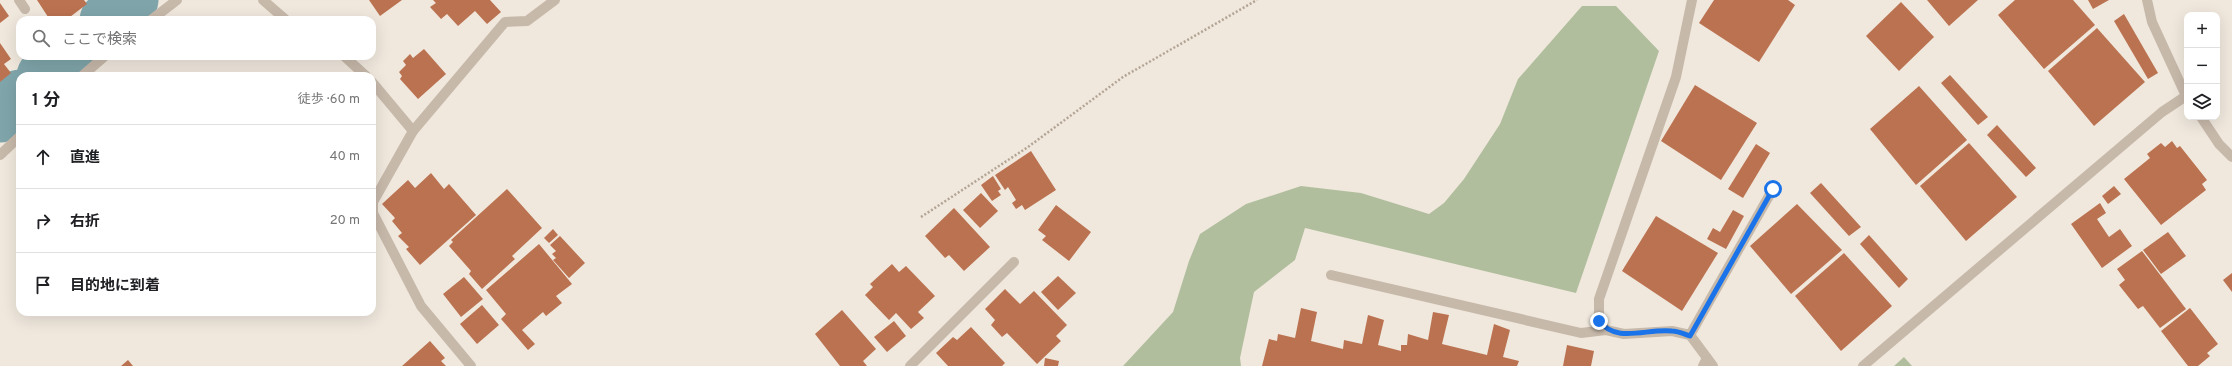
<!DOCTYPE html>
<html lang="ja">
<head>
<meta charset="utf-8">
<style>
	:root { --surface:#fff; --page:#f6f6f6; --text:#202124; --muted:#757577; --line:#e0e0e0 }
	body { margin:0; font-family:Overpass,"Noto Sans JP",sans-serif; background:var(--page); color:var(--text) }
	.controls { position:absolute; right:12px; top:12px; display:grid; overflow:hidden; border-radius:8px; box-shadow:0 4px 16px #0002 }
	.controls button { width:36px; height:36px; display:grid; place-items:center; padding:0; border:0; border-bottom:1px solid var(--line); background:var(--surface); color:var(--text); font:20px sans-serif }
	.stop { position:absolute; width:12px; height:12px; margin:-9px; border:3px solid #1a73e8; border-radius:50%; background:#fff }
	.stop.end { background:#1a73e8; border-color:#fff; box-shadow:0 1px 4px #0008 }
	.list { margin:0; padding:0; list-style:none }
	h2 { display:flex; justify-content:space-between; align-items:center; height:52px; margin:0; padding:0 16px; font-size:17px }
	h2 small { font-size:13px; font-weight:400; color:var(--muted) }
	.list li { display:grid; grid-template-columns:26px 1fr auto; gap:12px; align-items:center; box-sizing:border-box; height:64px; padding:0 16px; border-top:1px solid var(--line) }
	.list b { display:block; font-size:15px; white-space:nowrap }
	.list em { font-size:13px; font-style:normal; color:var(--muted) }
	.icon { flex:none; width:22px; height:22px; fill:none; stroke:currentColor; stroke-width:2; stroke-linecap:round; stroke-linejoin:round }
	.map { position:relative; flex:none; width:2232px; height:366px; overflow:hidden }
	.search { position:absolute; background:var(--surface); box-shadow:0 4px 16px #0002; left:16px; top:16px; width:360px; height:44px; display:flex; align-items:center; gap:10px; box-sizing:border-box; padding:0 14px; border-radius:12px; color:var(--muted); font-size:15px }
	.panel { position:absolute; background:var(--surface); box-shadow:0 4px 16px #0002; left:16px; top:72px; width:360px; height:244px; border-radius:12px }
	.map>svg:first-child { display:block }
	.green { fill:#b1be9e }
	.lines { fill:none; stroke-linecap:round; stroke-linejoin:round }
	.river { stroke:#7fa5aa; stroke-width:55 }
	.building { fill:#bb7250 }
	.path { stroke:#b3a494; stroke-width:2.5; stroke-dasharray:2 2; stroke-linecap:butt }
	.service { stroke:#c7b9aa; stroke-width:10 }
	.minor { stroke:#c7b9aa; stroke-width:10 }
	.route { stroke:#1a73e8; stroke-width:5 }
</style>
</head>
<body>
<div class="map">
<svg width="2232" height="366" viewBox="0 0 2232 366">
	<rect width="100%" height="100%" fill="#f0e8dd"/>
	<g class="green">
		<polygon points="1582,6 1616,6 1659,51 1576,293 1305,228 1295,260 1254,292 1240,358 1241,366 1123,366 1173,312 1189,261 1200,234 1246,204 1301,186 1361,193 1429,214 1444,203 1464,179 1500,124 1518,79"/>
		<polygon points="1904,357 1912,366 1894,366"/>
	</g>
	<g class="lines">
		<g class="river">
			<polyline points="107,20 131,0"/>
			<polyline points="44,76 66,56"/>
			<polyline points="0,115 20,97"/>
		</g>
	</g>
	<g class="building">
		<polygon points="37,0 84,0 87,4 66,20 50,20"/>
		<polygon points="369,0 402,0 380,16"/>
		<polygon points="433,0 490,0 501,12 487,24 475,11 458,26 447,14 441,19 430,7 436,3"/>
		<polygon points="1714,0 1788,0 1795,5 1759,62 1699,23"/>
		<polygon points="1927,0 1978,0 1949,26"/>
		<polygon points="2015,0 2073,0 2095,25 2044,69 1998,15"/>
		<polygon points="2088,0 2109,0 2093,9"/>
		<polygon points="1901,2 1934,37 1899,71 1866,36"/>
		<polygon points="0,3 9,16 0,23"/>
		<polygon points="2124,14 2158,73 2148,79 2114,21"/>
		<polygon points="2097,28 2145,82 2094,126 2048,71"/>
		<polygon points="0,43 11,59 4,64 11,73 0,82"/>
		<polygon points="424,49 446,74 418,99 400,79 402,76 399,72 406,65 403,61 410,54 413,58"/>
		<polygon points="1950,75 1988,117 1978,125 1941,83"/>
		<polygon points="1695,85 1757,123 1721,180 1661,141"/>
		<polygon points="1919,86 1967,140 1916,185 1870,129"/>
		<polygon points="1997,125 2036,168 2026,177 1987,135"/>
		<polygon points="2172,141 2177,148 2180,146 2207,180 2202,184 2206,190 2161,225 2124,179 2150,158 2147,154 2161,143 2165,147"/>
		<polygon points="1969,143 2017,197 1966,241 1920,186"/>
		<polygon points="1756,144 1770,153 1743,198 1728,189"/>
		<polygon points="1031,151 1056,190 1025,210 1022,205 1016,209 1012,203 1016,200 1008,187 1005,190 995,175"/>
		<polygon points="431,173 444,189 449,184 476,215 420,265 406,249 409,247 398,236 402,233 392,221 395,218 382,204 408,180 415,188"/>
		<polygon points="993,176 1001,189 998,191 1001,195 992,201 981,185"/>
		<polygon points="1821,183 1861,227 1849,236 1810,193"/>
		<polygon points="2114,186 2121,194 2108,204 2102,196"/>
		<polygon points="507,189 542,228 512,256 515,259 482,289 469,274 471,271 449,246 453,242 451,240"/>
		<polygon points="981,193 998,211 980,228 963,210"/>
		<polygon points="2100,203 2106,213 2097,219 2109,237 2120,229 2132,246 2102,268 2071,224"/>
		<polygon points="1797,204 1842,250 1791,294 1750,246"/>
		<polygon points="1056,205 1091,232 1069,261 1042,240 1046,236 1038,230"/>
		<polygon points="954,208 990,247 964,271 949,255 945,258 925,236"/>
		<polygon points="1733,210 1744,216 1726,249 1707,239 1713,228 1720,232"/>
		<polygon points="1656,216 1718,253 1682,311 1622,271"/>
		<polygon points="553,229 558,235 549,243 544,238"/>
		<polygon points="2168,232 2186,256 2161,274 2143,250"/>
		<polygon points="1869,235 1908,279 1899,288 1860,244"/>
		<polygon points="560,236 585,263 569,278 553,260 556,258 552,254 556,251 550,245"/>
		<polygon points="539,244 572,284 556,296 562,303 546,316 543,312 522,330 535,344 528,350 501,319 506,314 486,290"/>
		<polygon points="2142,251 2186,309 2160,328 2143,306 2138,309 2119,285 2125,280 2117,269"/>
		<polygon points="1844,253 1892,306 1841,351 1795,296"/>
		<polygon points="892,264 899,272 906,266 935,296 918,312 924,318 911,329 896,313 889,320 865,295 873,287 870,284"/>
		<polygon points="2232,273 2232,292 2223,280"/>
		<polygon points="1058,276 1076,293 1058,310 1041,292"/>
		<polygon points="464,277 483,299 461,317 443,294"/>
		<polygon points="1005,289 1020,304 1034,291 1067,325 1056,336 1061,341 1037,364 1007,333 1002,337 991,325 995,320 985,309"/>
		<polygon points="482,305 499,325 477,344 460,324"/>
		<polygon points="1301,308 1317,312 1311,341 1343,349 1344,340 1362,344 1368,315 1384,320 1378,345 1401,351 1401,345 1407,345 1408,334 1428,340 1433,312 1449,315 1442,344 1487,355 1494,324 1510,330 1503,357 1519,361 1517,366 1262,366 1269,339 1277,341 1278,334 1295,338"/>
		<polygon points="2190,308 2218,344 2207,353 2210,356 2198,366 2188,366 2161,331"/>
		<polygon points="842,310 876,349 863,361 867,366 840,366 815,334"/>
		<polygon points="894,321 906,336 887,352 874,337"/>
		<polygon points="971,327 1005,363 1002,366 948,366 936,353 953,337 957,340"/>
		<polygon points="430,341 445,358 441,361 446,366 402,366"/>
		<polygon points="1567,345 1594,351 1591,366 1563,366"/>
		<polygon points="1045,358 1059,361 1058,366 1044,366"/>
		<polygon points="128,360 133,366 121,366"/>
	</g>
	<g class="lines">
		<polyline class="path" points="921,217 1028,147 1123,77 1257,0"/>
		<g class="service">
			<polyline points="19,0 25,9"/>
			<polyline points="1331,275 1581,333 1606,330"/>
			<polyline points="910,366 1014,262"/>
			<polyline points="1703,366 1707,358"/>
		</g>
		<g class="minor">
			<polyline points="263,0 286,20"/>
			<polyline points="1692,0 1676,77 1599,299 1599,321 1606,330 1624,334 1672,331 1690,335 1713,366"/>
			<polyline points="2147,0 2152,22 2187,98"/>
			<polyline points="151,20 177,0"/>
			<polyline points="344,56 366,76"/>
			<polyline points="82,76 105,56"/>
			<polyline points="372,82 413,131"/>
			<polyline points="2201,117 2219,144 2232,157"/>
			<polyline points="0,155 20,136"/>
			<polyline points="1690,335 1773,189"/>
			<polyline points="471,366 421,306 373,213 373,202 413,131 505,22 527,21 555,0"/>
			<polyline points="1863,366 2162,112 2186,96"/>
		</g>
	</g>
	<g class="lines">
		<path class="route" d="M1599,321C1617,344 1647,328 1672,331C1678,331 1684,334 1690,336L1773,189"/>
	</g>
</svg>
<div class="controls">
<button>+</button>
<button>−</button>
<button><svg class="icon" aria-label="layers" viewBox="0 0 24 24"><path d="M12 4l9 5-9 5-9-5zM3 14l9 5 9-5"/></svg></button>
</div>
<div class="stop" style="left:1773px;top:189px"></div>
<div class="stop end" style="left:1599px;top:321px"></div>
<div class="search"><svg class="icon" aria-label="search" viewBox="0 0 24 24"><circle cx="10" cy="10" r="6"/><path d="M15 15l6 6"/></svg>ここで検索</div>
<section class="panel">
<h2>1 分<small>徒歩 · 60 m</small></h2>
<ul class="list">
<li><svg class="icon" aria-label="ahead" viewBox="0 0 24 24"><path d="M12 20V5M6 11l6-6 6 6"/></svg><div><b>直進</b></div><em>40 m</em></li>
<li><svg class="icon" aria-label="right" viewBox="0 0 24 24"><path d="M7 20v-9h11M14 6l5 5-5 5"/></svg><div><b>右折</b></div><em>20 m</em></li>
<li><svg class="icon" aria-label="arrive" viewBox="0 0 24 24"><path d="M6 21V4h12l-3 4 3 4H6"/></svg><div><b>目的地に到着</b></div></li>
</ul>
</section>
</div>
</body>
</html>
